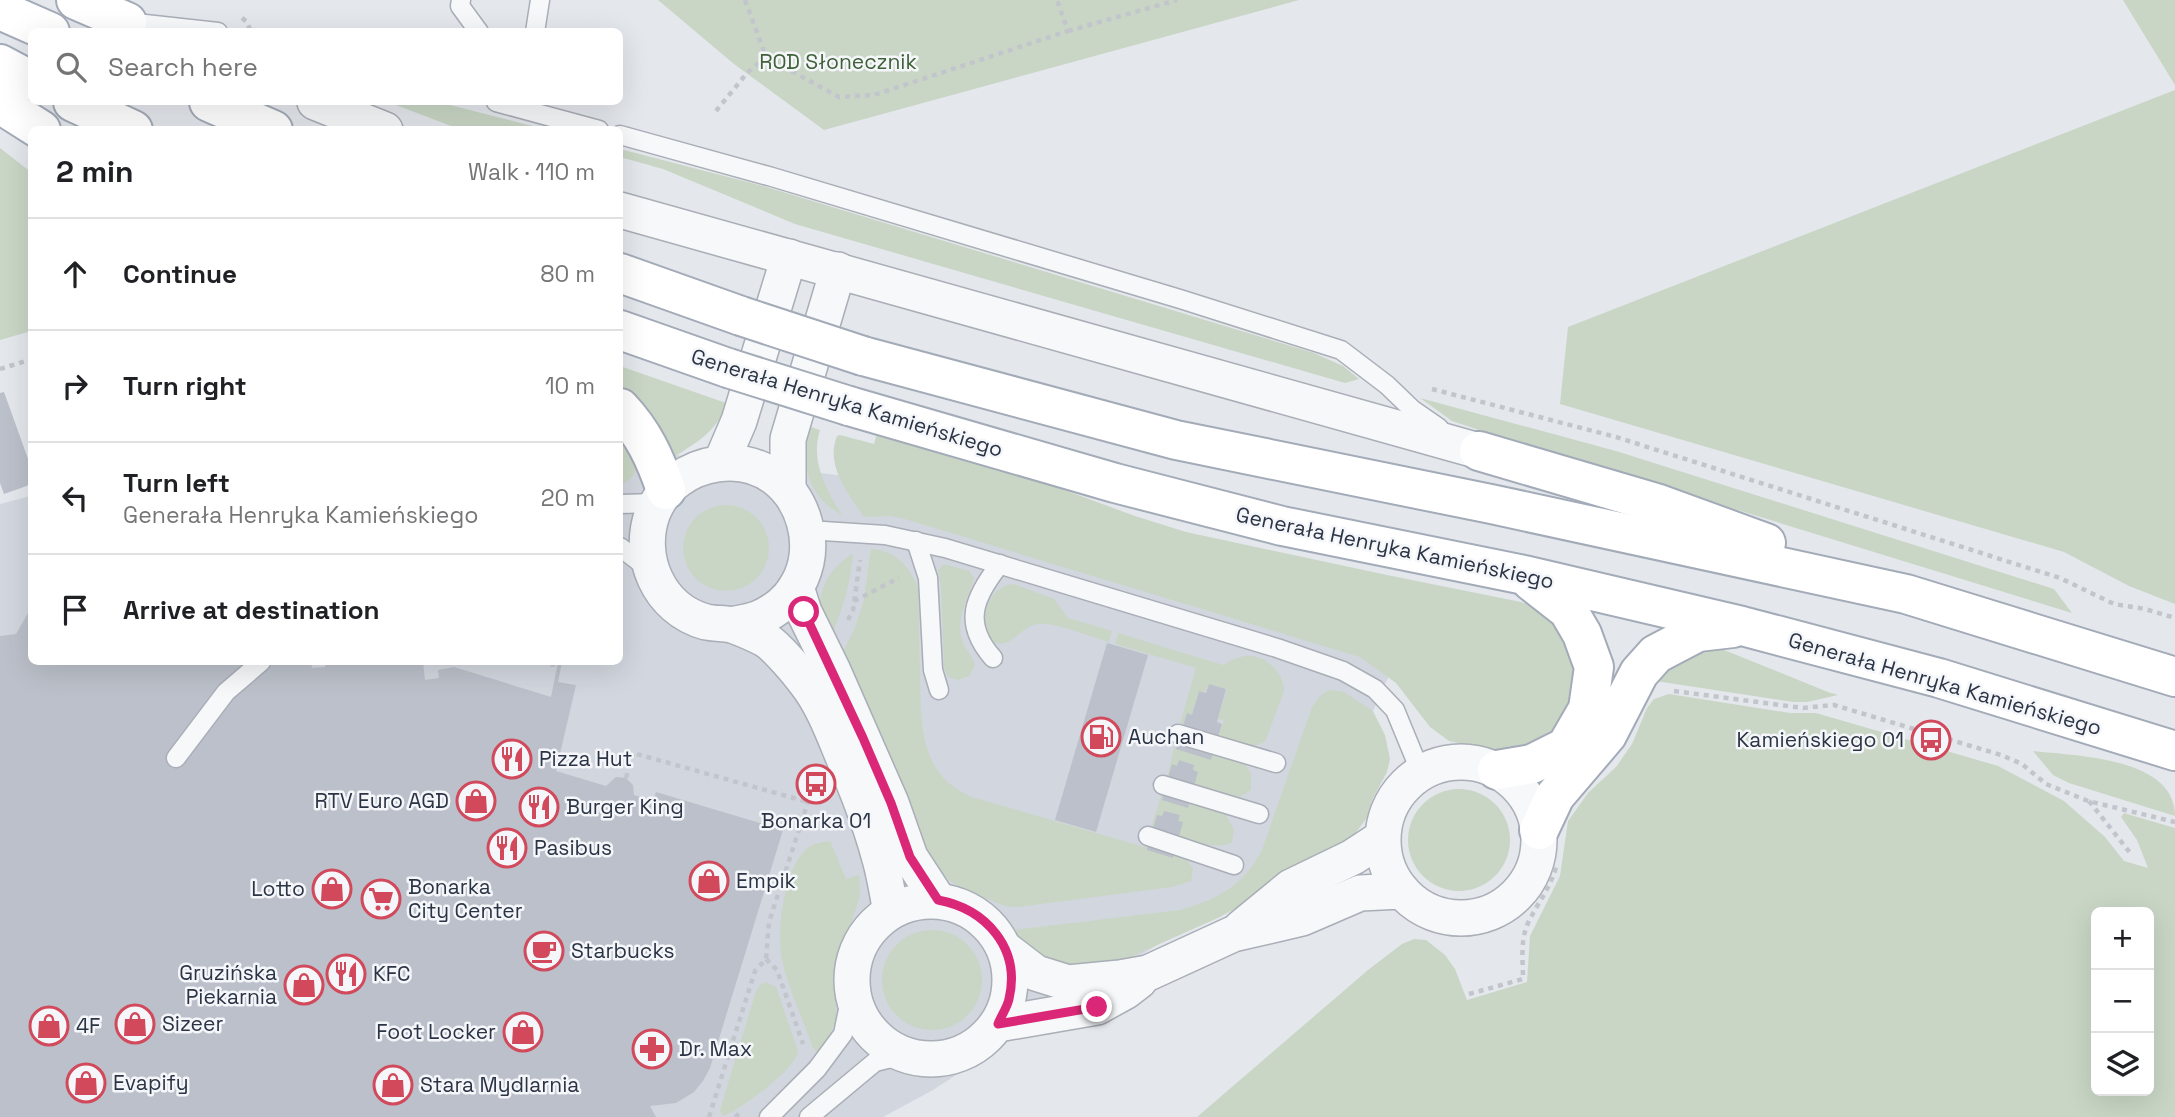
<!DOCTYPE html>
<html lang="en">
<head>
<meta charset="utf-8">
<style>
	:root { --surface:#fff; --page:#f2f2f2; --text:#202124; --muted:#757577; --line:#e0e0e0 }
	body { margin:0; font-family:"Space Grotesk",sans-serif; background:var(--page); color:var(--text) }
	.controls { position:absolute; right:21px; bottom:21px; display:grid; overflow:hidden; border-radius:10px; box-shadow:0 7px 28px #0002 }
	.controls button { width:63px; height:63px; display:grid; place-items:center; padding:0; border:0; border-bottom:2px solid var(--line); background:var(--surface); color:var(--text); font:35px sans-serif }
	.stop { position:absolute; width:21px; height:21px; margin:-16px; border:5px solid #db2777; border-radius:50%; background:#fff }
	.stop.end { background:#db2777; border-color:#fff; box-shadow:0 2px 7px #0008 }
	.list { margin:0; padding:0; list-style:none }
	h2 { display:flex; justify-content:space-between; align-items:center; height:91px; margin:0; padding:0 28px; font-size:30px }
	h2 small { font-size:23px; font-weight:400; color:var(--muted) }
	.list li { display:grid; grid-template-columns:46px 1fr auto; gap:21px; align-items:center; box-sizing:border-box; height:112px; padding:0 28px; border-top:2px solid var(--line) }
	.list b { display:block; font-size:26px; white-space:nowrap }
	.list p { margin:0; font-size:23px; white-space:nowrap; color:var(--muted) }
	.list em { font-size:23px; font-style:normal; color:var(--muted) }
	.icon { flex:none; width:38px; height:38px; fill:none; stroke:currentColor; stroke-width:2; stroke-linecap:round; stroke-linejoin:round }
	.map { position:relative; flex:none; width:2175px; height:1117px; overflow:hidden }
	.search { position:absolute; background:var(--surface); box-shadow:0 7px 28px #0002; left:28px; top:28px; width:595px; height:77px; display:flex; align-items:center; gap:18px; box-sizing:border-box; padding:0 24px; border-radius:10px; color:var(--muted); font-size:26px }
	.panel { position:absolute; background:var(--surface); box-shadow:0 7px 28px #0002; left:28px; top:126px; width:595px; height:539px; border-radius:10px }
	.map>svg:first-child { display:block }
	.built { fill:#d2d6de }
	.green { fill:#c9d6c5; fill-rule:evenodd }
	.building { fill:#bbc0ca }
	.lines { fill:none; stroke-linecap:round; stroke-linejoin:round }
	.lane-casing { stroke:#a9aeb7; stroke-width:21 }
	.street-casing { stroke:#a9aeb7; stroke-width:38 }
	.primary-casing { stroke:#a3abb8; stroke-width:42 }
	.path { stroke:#c2c5cb; stroke-width:4.5; stroke-dasharray:5 5; stroke-linecap:butt }
	.lane { stroke:#f7f8fa; stroke-width:18 }
	.street { stroke:#f7f8fa; stroke-width:35 }
	.primary { stroke:#fff; stroke-width:38 }
	.primary-bridge-casing { stroke:#a3abb8; stroke-width:42; stroke-linecap:butt }
	.primary-bridge { stroke:#fff; stroke-width:38 }
	.route { stroke:#db2777; stroke-width:9 }
	.labels { text-anchor:middle; stroke-width:5; stroke-linejoin:round; paint-order:stroke }
	.park-label { font-size:21px; fill:#3f6138; stroke:#f4f6f9 }
	.street-label { font-size:21px; fill:#2b3445; stroke:#f4f6f9 }
	.poi-label { font-size:21px; fill:#2b3445; stroke:#f4f6f9; text-anchor:start }
</style>
</head>
<body>
<div class="map">
<svg width="2175" height="1117" viewBox="0 0 2175 1117">
	<rect width="100%" height="100%" fill="#e4e7ec"/>
	<polygon class="built" points="620,448 917,485 1416,615 1314,843 933,1090 883,1117 0,1117 0,504 31,496 32,662 620,662"/>
	<g class="green">
		<polygon points="658,0 1299,0 824,130 734,64"/>
		<polygon points="2123,0 2175,0 2175,85"/>
		<polygon points="2175,90 2175,604 2129,586 2064,552 1560,404 1568,327"/>
		<polygon points="388,102 438,102 544,129 459,129"/>
		<polygon points="0,148 32,173 31,331 0,340"/>
		<polygon points="620,149 763,186 1314,353 1343,366 1359,379 1345,383 795,224 663,169 620,157"/>
		<path d="M620,366L726,403C718,432 695,443 671,459C667,429 641,408 620,389Z"/>
		<polygon points="1420,398 1616,451 2054,589 2072,613 1494,435 1452,421"/>
		<path d="M808,426L820,430C810,461 826,489 842,515C806,495 801,464 808,426Z"/>
		<polygon points="620,427 639,465 632,477 620,487"/>
		<path d="M877,433L1007,469L1135,516L1186,532L1387,575L1521,602L1538,608L1567,634L1581,685L1558,734L1505,753L1449,741L1430,727L1396,683L1360,657L905,519L890,516L864,517C848,493 825,466 837,436L840,435L874,444Z"/>
		<circle cx="726" cy="548" r="43"/>
		<path d="M871,549C895,550 909,566 918,587C919,615 919,644 920,673C921,721 918,775 972,797L1144,847C1161,841 1186,853 1193,869L1191,881L1172,887L1018,907L1005,906L974,894L951,882L924,854L839,660L854,630L864,600Z"/>
		<path d="M853,554C850,584 843,610 830,638C827,629 822,620 821,611C817,587 834,564 853,554Z"/>
		<path d="M944,564L969,571L974,578C968,599 956,616 962,640C964,649 973,656 975,665L969,676L958,680L948,677L944,668L941,586L938,570Z"/>
		<path d="M1014,584L1054,599L1068,618L1112,631L1109,642C1091,637 1054,621 1037,624C1018,628 1013,649 993,642C976,623 987,586 1014,584Z"/>
		<path d="M1118,633L1223,665C1230,661 1237,657 1245,656C1265,654 1284,672 1284,691L1265,742L1250,747L1218,738L1224,720L1218,719L1227,689L1209,684L1205,692L1199,691L1192,715L1187,714L1182,728L1180,724L1196,668L1115,644Z"/>
		<polygon points="1719,648 1828,692 1838,695 1807,702 1793,702 1649,680 1682,654"/>
		<path d="M1329,690L1344,692L1373,711L1385,735L1390,759L1387,772L1373,798L1366,819L1346,846L1220,917L1099,971L1070,973L1024,946L1014,930L1180,910C1217,900 1244,885 1262,850L1312,707L1320,696Z"/>
		<path d="M1669,694L1790,713H1816L1998,766L2064,801L2105,837L2124,861L2148,868L2137,840L2121,817L2124,813L2127,814L2175,828V1117H1197L1368,970L1402,944L1414,939L1426,940L1445,955L1455,969L1467,1000L1527,982L1530,936L1560,876L1568,821L1588,793L1616,767L1632,744L1647,708L1654,699ZM2096,912H2149V1091H2096Z"/>
		<polygon points="1178,742 1244,763 1251,773 1251,790 1238,798 1167,778 1175,744"/>
		<path d="M2033,751C2076,756 2175,757 2175,816L2069,783L2053,775Z"/>
		<circle cx="1459" cy="840" r="51"/>
		<path d="M1162,793L1224,812L1234,829L1232,842C1217,853 1168,835 1151,828Z"/>
		<path d="M830,841L846,879L859,875L860,896L837,966L836,1021L824,1046L817,1052L813,1048C803,1019 789,990 782,960C776,931 784,865 809,847C814,843 824,842 830,841Z"/>
		<circle cx="932" cy="980" r="50"/>
		<path d="M766,982L776,987L798,1051C796,1069 740,1110 723,1116L720,1110L756,991L761,984Z"/>
	</g>
	<g class="building">
		<polygon points="4,392 32,470 32,484 4,494 0,483 0,393"/>
		<polygon points="32,606 32,662 311,662 312,668 325,667 326,662 423,662 425,680 439,678 438,670 454,667 551,697 558,662 562,662 558,682 576,685 556,771 606,786 616,777 626,778 633,785 634,795 653,801 656,792 783,830 710,1068 703,1081 694,1092 676,1103 650,1106 656,1117 0,1117 0,636 16,634"/>
		<polygon points="1107,643 1148,655 1096,832 1055,820"/>
		<polygon points="1209,684 1226,689 1217,722 1222,724 1211,760 1176,749 1187,713 1192,715 1199,691 1206,693"/>
		<polygon points="1179,760 1194,765 1193,770 1198,772 1188,808 1162,800 1172,764 1177,766"/>
		<polygon points="1164,811 1180,815 1178,821 1183,822 1173,858 1147,850 1157,815 1162,816"/>
	</g>
	<g class="lines">
		<defs>
			<g id="lane">
				<polyline points="461,0 460,6 479,32"/>
				<polyline points="127,22 218,32"/>
				<polyline points="535,32 540,0"/>
				<polyline points="496,102 599,130"/>
				<polyline points="620,135 772,177 1180,299 1341,350 1387,385 1413,410 1439,428"/>
				<polyline points="620,504 656,503"/>
				<polyline points="808,530 885,535 945,548 1277,648 1343,671 1375,689 1395,710 1421,773"/>
				<polyline points="916,541 928,578 933,670 939,690"/>
				<polyline points="620,547 650,570"/>
				<path d="M993,658C962,623 974,597 1000,564"/>
				<polyline points="1178,734 1276,763"/>
				<polyline points="176,758 226,692 261,662"/>
				<polyline points="1163,785 1259,814"/>
				<polyline points="1148,836 1234,865"/>
				<polyline points="769,1117 817,1069 843,1034 852,990"/>
				<polyline points="809,1117 875,1062 904,1055"/>
			</g>
			<g id="street">
				<polyline points="315,102 385,130"/>
				<polyline points="620,210 1479,451"/>
				<polyline points="721,463 739,421 789,257"/>
				<polyline points="788,490 788,439 838,270"/>
				<polyline points="796,587 804,612 833,671 891,803 910,857 938,900"/>
				<path d="M731,625C740,623 749,622 757,619C846,583 808,450 717,464C689,468 664,485 653,512C636,556 658,609 706,622C715,624 724,623 732,625C743,629 757,635 766,640C777,647 798,672 806,683C821,702 831,727 840,749C855,785 870,821 880,859C885,876 887,893 891,911"/>
				<circle cx="1461" cy="840" r="78"/>
				<circle cx="931" cy="980" r="79"/>
				<polyline points="1241,928 1291,887 1353,857 1382,838"/>
				<polyline points="1006,950 1036,973 1068,983 1120,978 1148,973 1233,934 1302,918 1360,893 1402,891"/>
				<polyline points="998,1024 1097,1007 1126,991 1139,981"/>
			</g>
			<g id="primary">
				<polyline points="76,0 127,22"/>
				<polyline points="0,10 50,32"/>
				<polyline points="0,64 32,81"/>
				<polyline points="73,102 133,130"/>
				<polyline points="209,102 273,130"/>
				<polyline points="0,104 41,130"/>
				<polyline points="620,273 741,316"/>
				<polyline points="620,330 728,368"/>
				<polyline points="863,356 1176,440 1491,504 1906,594 2175,677"/>
				<polyline points="849,406 1115,483 1282,526 1524,575 1742,626 1939,678 2175,751"/>
				<path d="M620,408C643,432 655,458 666,490"/>
				<polyline points="1479,451 1659,504 1766,543"/>
				<polyline points="1497,770 1532,764 1566,747 1588,709 1594,667 1582,634 1568,610 1531,581"/>
				<polyline points="1539,830 1555,796 1607,735 1639,673 1656,654 1698,632 1733,628"/>
			</g>
		</defs>
		<use href="#lane" class="lane-casing"/>
		<use href="#street" class="street-casing"/>
		<use href="#primary" class="primary-casing"/>
		<g class="path">
			<polyline points="745,0 766,57 839,97 874,95 1068,31 1057,0"/>
			<polyline points="242,18 247,22 251,32"/>
			<polyline points="1068,31 1177,0"/>
			<polyline points="716,111 747,73 766,57"/>
			<polyline points="0,369 32,359"/>
			<polyline points="1432,389 1616,437 2060,578 2114,604 2145,609 2175,618"/>
			<polyline points="854,601 899,578"/>
			<polyline points="848,620 853,610 860,560"/>
			<polyline points="552,662 553,667"/>
			<polyline points="1674,691 1803,708 1834,705 2001,755 2022,764 2046,784 2088,801 2175,822"/>
			<polyline points="626,778 633,753 808,802 822,797"/>
			<polyline points="2089,801 2131,854"/>
			<polyline points="766,959 777,970 803,1044"/>
			<path d="M1469,994L1523,979C1523,960 1520,941 1528,923C1538,902 1552,886 1557,863"/>
			<polyline points="709,1117 755,971 766,959 769,922 808,802"/>
			<polyline points="735,1117 743,1111"/>
		</g>
		<use href="#lane" class="lane"/>
		<use href="#street" class="street"/>
		<use href="#primary" class="primary"/>
		<defs>
			<g id="primary-bridge">
				<polyline points="741,316 863,356"/>
				<polyline points="728,368 849,406"/>
			</g>
		</defs>
		<use href="#primary-bridge" class="primary-bridge-casing"/>
		<use href="#primary-bridge" class="primary-bridge"/>
	</g>
	<g class="lines">
		<path class="route" d="M804,612L863,738L891,803L910,857L938,900C986,909 1021,948 1009,999C1007,1008 1001,1016 998,1024L1097,1007"/>
	</g>
	<defs>
		<symbol id="fuel-ring" viewBox="-11 -11 22 22"><circle r="9.5" fill="#f4f6f9" stroke="#d1495b" stroke-width="1.5"/><path d="M-5.5-6h7V0h2V4h1.3V-2.5L3-4.5l.8-.8L6-3V5H2.5V1h-1V6h-7ZM-4.2-4.7v3.2H.2V-4.7Z" fill="#d1495b"/></symbol>
		<symbol id="bus-ring" viewBox="-11 -11 22 22"><circle r="9.5" fill="#f4f6f9" stroke="#d1495b" stroke-width="1.5"/><path d="M-5-6H5V4H4V6H2V4H-2V6H-4V4H-5ZM-3.5-4V0h7V-4ZM-3.5 1.2v1.5H-2V1.2ZM2 1.2v1.5H3.5V1.2Z" fill="#d1495b"/></symbol>
		<symbol id="restaurant-ring" viewBox="-11 -11 22 22"><circle r="9.5" fill="#f4f6f9" stroke="#d1495b" stroke-width="1.5"/><path d="M-5-6h1v4h1v-4h1v4h1v-4h1v5L-1.5 .5V6h-2V.5L-5-1ZM5-6V6H3V1.5H1.5Q1.5-4 5-6Z" fill="#d1495b"/></symbol>
		<symbol id="shop-ring" viewBox="-11 -11 22 22"><circle r="9.5" fill="#f4f6f9" stroke="#d1495b" stroke-width="1.5"/><path d="M-5-2.5h2.3a2.7 3.5 0 0 1 5.4 0H5L5.5 6h-11ZM-1.5-2.5h3a1.5 2.3 0 0 0-3 0Z" fill="#d1495b"/></symbol>
		<symbol id="supermarket-ring" viewBox="-11 -11 22 22"><circle r="9.5" fill="#f4f6f9" stroke="#d1495b" stroke-width="1.5"/><path d="M-6-5.5h2.5l.6 2H6L4.5 2H-2.5L-4.4-4H-6ZM-1.5 3.2a1.3 1.3 0 1 0 .1 0ZM3 3.2a1.3 1.3 0 1 0 .1 0Z" fill="#d1495b"/></symbol>
		<symbol id="cafe-ring" viewBox="-11 -11 22 22"><circle r="9.5" fill="#f4f6f9" stroke="#d1495b" stroke-width="1.5"/><path d="M-5.5-4.5H6V0H3Q3 3.5 0 3.5H-2.5Q-5.5 3.5-5.5 0ZM3-3.2v2h1.7v-2ZM-6 4.5H4V6H-6Z" fill="#d1495b"/></symbol>
		<symbol id="pharmacy-ring" viewBox="-11 -11 22 22"><circle r="9.5" fill="#f4f6f9" stroke="#d1495b" stroke-width="1.5"/><path d="M-2-6h4v4h4v4h-4v4h-4v-4h-4v-4h4Z" fill="#d1495b"/></symbol>
	</defs>
	<g fill-rule="evenodd">
		<use href="#fuel-ring" x="1079" y="715" width="44" height="44"/>
		<use href="#bus-ring" x="1909" y="718" width="44" height="44"/>
		<use href="#restaurant-ring" x="490" y="737" width="44" height="44"/>
		<use href="#bus-ring" x="794" y="762" width="44" height="44"/>
		<use href="#shop-ring" x="454" y="779" width="44" height="44"/>
		<use href="#restaurant-ring" x="517" y="785" width="44" height="44"/>
		<use href="#restaurant-ring" x="485" y="826" width="44" height="44"/>
		<use href="#shop-ring" x="687" y="859" width="44" height="44"/>
		<use href="#shop-ring" x="310" y="867" width="44" height="44"/>
		<use href="#supermarket-ring" x="359" y="877" width="44" height="44"/>
		<use href="#cafe-ring" x="522" y="929" width="44" height="44"/>
		<use href="#restaurant-ring" x="324" y="952" width="44" height="44"/>
		<use href="#shop-ring" x="282" y="963" width="44" height="44"/>
		<use href="#shop-ring" x="113" y="1002" width="44" height="44"/>
		<use href="#shop-ring" x="27" y="1004" width="44" height="44"/>
		<use href="#shop-ring" x="501" y="1010" width="44" height="44"/>
		<use href="#pharmacy-ring" x="630" y="1027" width="44" height="44"/>
		<use href="#shop-ring" x="64" y="1061" width="44" height="44"/>
		<use href="#shop-ring" x="371" y="1063" width="44" height="44"/>
	</g>
	<g class="labels">
		<g class="park-label">
			<text x="838" y="69">ROD Słonecznik</text>
		</g>
		<g class="street-label">
			<text transform="translate(847 403) rotate(17)" y="7">Generała Henryka Kamieńskiego</text>
			<text transform="translate(1395 548) rotate(12)" y="7">Generała Henryka Kamieńskiego</text>
			<text transform="translate(1945 684) rotate(16)" y="7">Generała Henryka Kamieńskiego</text>
		</g>
		<g class="poi-label">
			<text x="1128" y="744">Auchan</text>
			<text x="1904" y="747" text-anchor="end">Kamieńskiego 01</text>
			<text x="539" y="766">Pizza Hut</text>
			<text x="449" y="808" text-anchor="end">RTV Euro AGD</text>
			<text x="566" y="814">Burger King</text>
			<text x="816" y="828" text-anchor="middle">Bonarka 01</text>
			<text x="534" y="855">Pasibus</text>
			<text x="736" y="888">Empik</text>
			<text x="408" y="894">Bonarka<tspan x="408" dy="24">City Center</tspan></text>
			<text x="305" y="896" text-anchor="end">Lotto</text>
			<text x="571" y="958">Starbucks</text>
			<text x="277" y="980" text-anchor="end">Gruzińska<tspan x="277" dy="24">Piekarnia</tspan></text>
			<text x="373" y="981">KFC</text>
			<text x="162" y="1031">Sizeer</text>
			<text x="76" y="1033">4F</text>
			<text x="496" y="1039" text-anchor="end">Foot Locker</text>
			<text x="679" y="1056">Dr. Max</text>
			<text x="113" y="1090">Evapify</text>
			<text x="420" y="1092">Stara Mydlarnia</text>
		</g>
	</g>
</svg>
<div class="controls">
<button>+</button>
<button>−</button>
<button><svg class="icon" aria-label="layers" viewBox="0 0 24 24"><path d="M12 4l9 5-9 5-9-5zM3 14l9 5 9-5"/></svg></button>
</div>
<div class="stop" style="left:804px;top:612px"></div>
<div class="stop end" style="left:1097px;top:1007px"></div>
<div class="search"><svg class="icon" aria-label="search" viewBox="0 0 24 24"><circle cx="10" cy="10" r="6"/><path d="M15 15l6 6"/></svg>Search here</div>
<section class="panel">
<h2>2 min<small>Walk · 110 m</small></h2>
<ul class="list">
<li><svg class="icon" aria-label="ahead" viewBox="0 0 24 24"><path d="M12 20V5M6 11l6-6 6 6"/></svg><div><b>Continue</b></div><em>80 m</em></li>
<li><svg class="icon" aria-label="right" viewBox="0 0 24 24"><path d="M7 20v-9h11M14 6l5 5-5 5"/></svg><div><b>Turn right</b></div><em>10 m</em></li>
<li><svg class="icon" aria-label="left" viewBox="0 0 24 24"><path d="M17 20v-9H6M10 6l-5 5 5 5"/></svg><div><b>Turn left</b><p>Generała Henryka Kamieńskiego</p></div><em>20 m</em></li>
<li><svg class="icon" aria-label="arrive" viewBox="0 0 24 24"><path d="M6 21V4h12l-3 4 3 4H6"/></svg><div><b>Arrive at destination</b></div></li>
</ul>
</section>
</div>
</body>
</html>
